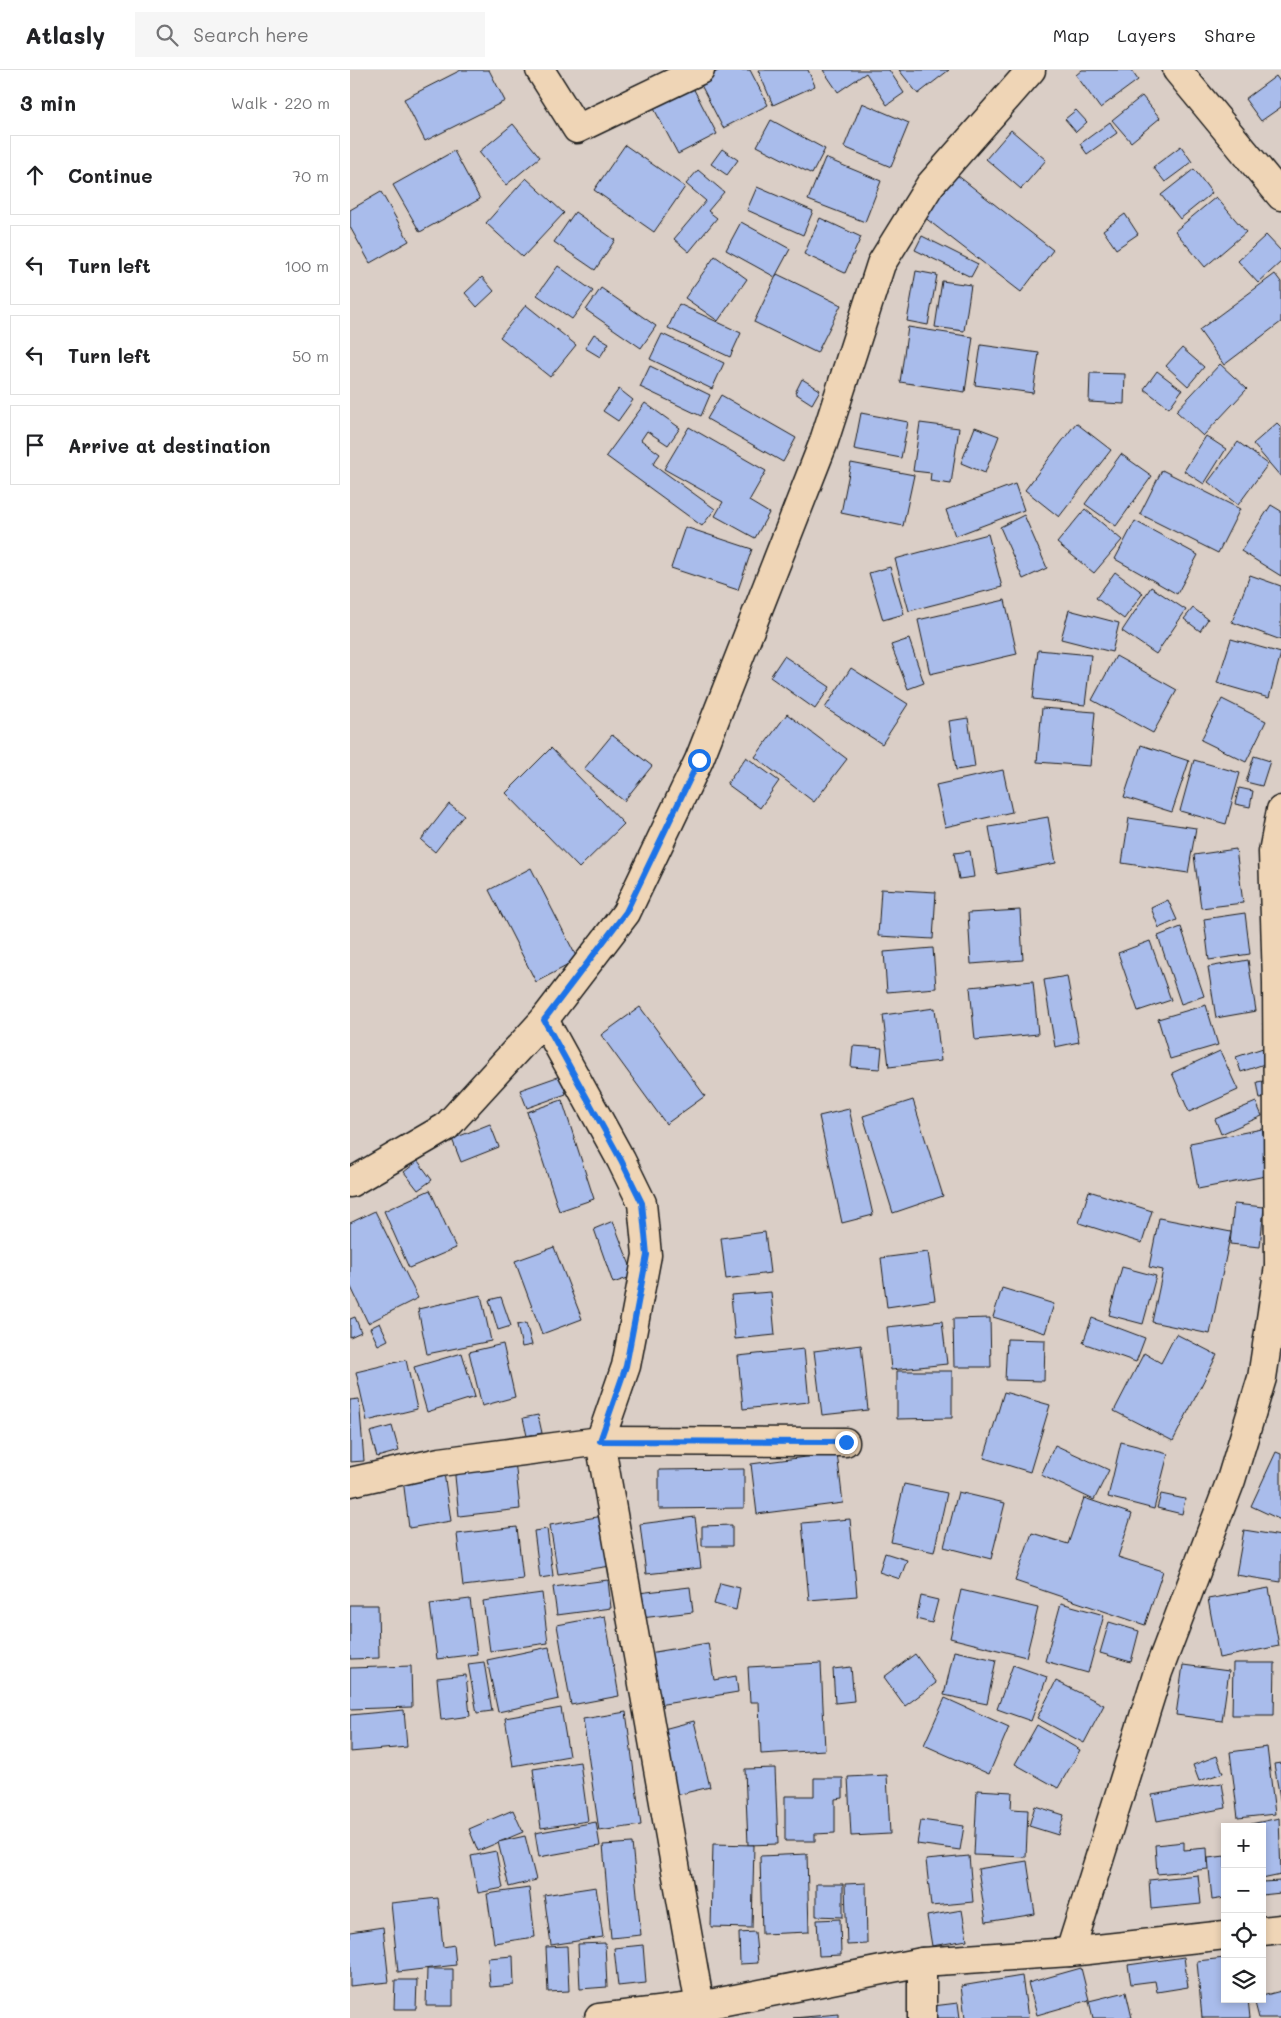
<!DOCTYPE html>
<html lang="en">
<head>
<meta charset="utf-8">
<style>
	:root { --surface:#fff; --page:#f6f6f6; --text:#202124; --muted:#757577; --line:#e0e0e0 }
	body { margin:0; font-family:Mali,sans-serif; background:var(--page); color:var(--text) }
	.controls { position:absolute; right:15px; bottom:15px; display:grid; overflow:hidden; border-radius:0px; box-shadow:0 2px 8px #0003 }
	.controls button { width:45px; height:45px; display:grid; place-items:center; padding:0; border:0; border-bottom:1px solid var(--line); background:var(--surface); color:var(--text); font:25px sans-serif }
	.stop { position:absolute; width:15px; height:15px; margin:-11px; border:4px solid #1a73e8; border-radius:50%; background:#fff }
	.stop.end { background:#1a73e8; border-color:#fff; box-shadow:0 1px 5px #0008 }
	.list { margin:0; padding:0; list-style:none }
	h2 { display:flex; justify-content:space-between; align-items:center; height:65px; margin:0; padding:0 20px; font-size:21px }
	h2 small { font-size:16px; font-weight:400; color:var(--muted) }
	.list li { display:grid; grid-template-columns:32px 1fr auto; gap:15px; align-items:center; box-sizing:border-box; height:80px; margin:0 10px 10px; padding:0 10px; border:1px solid var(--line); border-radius:0px }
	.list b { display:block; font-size:19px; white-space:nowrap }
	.list em { font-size:16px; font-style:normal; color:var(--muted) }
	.icon { flex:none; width:28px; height:28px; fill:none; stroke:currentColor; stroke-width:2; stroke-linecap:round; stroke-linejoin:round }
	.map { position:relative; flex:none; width:931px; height:1948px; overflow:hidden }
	header { display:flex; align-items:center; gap:30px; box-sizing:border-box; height:70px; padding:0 25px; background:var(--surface); border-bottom:1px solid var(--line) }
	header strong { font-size:24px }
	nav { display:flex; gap:28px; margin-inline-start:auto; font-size:18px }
	.search { width:350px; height:45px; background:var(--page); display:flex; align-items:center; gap:12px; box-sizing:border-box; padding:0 18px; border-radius:0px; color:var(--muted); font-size:19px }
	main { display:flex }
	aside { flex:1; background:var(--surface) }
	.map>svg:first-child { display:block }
	.building { fill:#a9bceb; stroke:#1c1c1c }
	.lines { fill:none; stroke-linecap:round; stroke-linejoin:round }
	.minor-casing { stroke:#1c1c1c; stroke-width:31 }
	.minor { stroke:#efd5b6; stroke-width:28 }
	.route { stroke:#1a73e8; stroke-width:6 }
</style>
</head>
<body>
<header>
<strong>Atlasly</strong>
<div class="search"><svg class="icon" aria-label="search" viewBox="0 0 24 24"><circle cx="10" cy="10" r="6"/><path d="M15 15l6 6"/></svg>Search here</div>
<nav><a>Map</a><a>Layers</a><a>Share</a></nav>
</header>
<main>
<aside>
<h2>3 min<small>Walk · 220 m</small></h2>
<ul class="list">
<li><svg class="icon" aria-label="ahead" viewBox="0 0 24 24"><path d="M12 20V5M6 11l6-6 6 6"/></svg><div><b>Continue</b></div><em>70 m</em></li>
<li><svg class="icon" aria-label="left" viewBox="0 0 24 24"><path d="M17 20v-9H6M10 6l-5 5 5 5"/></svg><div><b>Turn left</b></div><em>100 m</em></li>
<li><svg class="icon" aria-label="left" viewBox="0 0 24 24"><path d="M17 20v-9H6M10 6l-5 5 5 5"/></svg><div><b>Turn left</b></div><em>50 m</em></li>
<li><svg class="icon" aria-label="arrive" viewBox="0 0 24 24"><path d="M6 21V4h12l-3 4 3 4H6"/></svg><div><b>Arrive at destination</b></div></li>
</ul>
</aside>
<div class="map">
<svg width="931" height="1948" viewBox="0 0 931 1948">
	<rect width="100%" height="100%" fill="#dacec6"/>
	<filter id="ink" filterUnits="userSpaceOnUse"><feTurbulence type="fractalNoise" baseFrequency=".02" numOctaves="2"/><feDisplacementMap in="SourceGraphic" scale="10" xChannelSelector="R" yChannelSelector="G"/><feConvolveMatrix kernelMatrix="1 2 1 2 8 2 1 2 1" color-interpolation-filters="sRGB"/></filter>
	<g filter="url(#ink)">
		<g class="building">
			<polygon points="111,0 139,0 155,31 75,71 54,29"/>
			<polygon points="370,0 400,0 418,35 373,58 349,11"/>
			<polygon points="408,0 458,0 465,16 423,35"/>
			<polygon points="473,0 539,0 554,23 537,35 516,3 488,22"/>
			<polygon points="549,0 599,0 568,24"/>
			<polygon points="732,0 781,0 788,10 750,38 726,5"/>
			<polygon points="926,6 931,13 931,37 911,51 895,29"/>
			<polygon points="340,12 367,64 328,84 301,33"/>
			<polygon points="792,26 810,48 781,72 762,50"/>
			<polygon points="512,33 559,53 541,97 494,77"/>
			<polygon points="726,40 737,52 726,62 715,49"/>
			<polygon points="421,50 475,79 462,104 407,76"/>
			<polygon points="760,52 767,63 737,84 730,74"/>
			<polygon points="163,54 190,87 156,115 129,82"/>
			<polygon points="661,60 696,90 671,119 636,89"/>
			<polygon points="275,75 335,117 304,162 244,120"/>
			<polygon points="831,76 842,92 815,112 803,97"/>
			<polygon points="372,79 388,90 377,105 361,94"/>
			<polygon points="104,81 130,129 70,162 43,115"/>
			<polygon points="475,88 531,111 515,152 458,130"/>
			<polygon points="844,99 862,123 830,149 811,125"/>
			<polygon points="348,100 374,122 358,141 367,148 339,182 324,169 356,131 336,114"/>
			<polygon points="607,105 703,180 671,222 574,147"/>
			<polygon points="176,108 214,143 173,187 136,153"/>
			<polygon points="407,117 463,141 453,165 397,140"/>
			<polygon points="31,122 59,171 20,193 0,157 0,140"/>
			<polygon points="866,127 896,162 855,197 825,161"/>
			<polygon points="225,142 265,170 245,200 204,172"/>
			<polygon points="775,144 788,164 766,179 753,160"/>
			<polygon points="470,148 511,167 495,203 454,184"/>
			<polygon points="391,152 440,179 425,207 376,180"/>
			<polygon points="916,165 931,181 931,192 908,213 888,191"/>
			<polygon points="572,166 628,194 621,207 565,180"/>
			<polygon points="365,186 397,209 368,251 335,228"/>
			<polygon points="208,196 243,221 222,249 187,225"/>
			<polygon points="566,201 587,205 578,255 557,251"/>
			<polygon points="427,204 491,235 467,283 404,252"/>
			<polygon points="925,204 931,212 931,252 874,295 849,260"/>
			<polygon points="132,207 144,221 127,237 115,223"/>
			<polygon points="592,211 621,215 614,261 585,257"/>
			<polygon points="251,218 306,256 291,278 236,240"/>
			<polygon points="329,234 391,263 380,287 318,258"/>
			<polygon points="176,235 226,275 200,307 150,267"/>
			<polygon points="558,257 623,267 615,322 550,312"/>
			<polygon points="244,264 259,273 250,287 235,278"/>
			<polygon points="312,264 374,293 362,319 300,289"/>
			<polygon points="631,275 689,283 683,323 625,315"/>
			<polygon points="832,278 854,297 838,316 816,296"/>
			<polygon points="870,294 897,319 853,366 826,341"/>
			<polygon points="300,296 360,325 351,346 290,317"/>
			<polygon points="807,301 832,320 819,338 794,319"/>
			<polygon points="740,303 775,304 774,334 739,332"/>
			<polygon points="452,309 470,320 462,334 445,323"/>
			<polygon points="269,319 283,330 268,351 253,341"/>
			<polygon points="371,325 446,368 433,392 357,349"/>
			<polygon points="295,333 330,358 318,375 297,361 291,370 310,384 303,394 365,439 352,456 256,386"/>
			<polygon points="511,343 558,352 551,388 504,379"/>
			<polygon points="570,353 609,358 601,414 580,411 581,403 563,401"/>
			<polygon points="726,353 761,380 709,447 675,420"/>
			<polygon points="927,353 931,357 931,407 903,374"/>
			<polygon points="339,357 416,401 399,431 419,443 405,468 365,446 373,432 314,399"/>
			<polygon points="625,357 649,366 635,403 611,393"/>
			<polygon points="856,366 876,379 854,414 834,401"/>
			<polygon points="888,372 918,394 888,435 858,412"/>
			<polygon points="771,384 802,406 766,456 735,434"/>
			<polygon points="501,393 564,405 553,456 491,443"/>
			<polygon points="812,400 890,439 868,483 790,444"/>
			<polygon points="665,414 674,440 605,466 596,440"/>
			<polygon points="921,435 931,441 931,506 891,481"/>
			<polygon points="735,439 772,470 744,503 707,473"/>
			<polygon points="674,445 697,498 673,509 650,457"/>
			<polygon points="785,451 848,485 827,524 765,489"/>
			<polygon points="335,457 402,479 388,520 321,498"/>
			<polygon points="638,464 652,517 559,541 545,489"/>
			<polygon points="540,497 554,544 533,550 519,503"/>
			<polygon points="765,502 793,523 774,549 746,528"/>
			<polygon points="900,505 931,516 931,570 882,552"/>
			<polygon points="801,517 836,540 806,584 772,561"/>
			<polygon points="655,530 667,584 580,604 568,550"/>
			<polygon points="843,538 858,549 850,561 834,549"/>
			<polygon points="719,540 769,553 762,582 711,569"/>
			<polygon points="559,569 574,613 558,619 541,575"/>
			<polygon points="881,569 931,583 919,628 867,613"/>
			<polygon points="688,580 741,585 735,635 683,629"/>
			<polygon points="434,586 480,617 465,639 420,607"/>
			<polygon points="766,586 827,620 803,663 742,630"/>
			<polygon points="501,598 558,634 532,674 475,638"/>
			<polygon points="872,629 916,651 896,692 851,670"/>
			<polygon points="692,638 745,642 740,696 687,692"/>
			<polygon points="437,644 497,689 464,732 405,687"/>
			<polygon points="618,648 625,697 606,700 599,651"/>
			<polygon points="262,665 302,696 274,731 234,699"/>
			<polygon points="791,675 839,691 822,742 774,727"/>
			<polygon points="201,678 274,754 229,798 156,723"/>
			<polygon points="904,686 920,691 912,716 896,712"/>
			<polygon points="396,687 429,711 410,738 377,714"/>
			<polygon points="844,690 890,703 876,754 830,741"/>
			<polygon points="653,700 662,742 595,757 586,715"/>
			<polygon points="889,718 903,721 900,737 885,734"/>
			<polygon points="99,734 114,745 85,782 71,770"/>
			<polygon points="698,747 706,793 647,804 639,757"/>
			<polygon points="779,748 846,758 838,803 772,793"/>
			<polygon points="886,779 893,833 851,838 844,785"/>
			<polygon points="620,781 624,807 609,809 604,783"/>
			<polygon points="181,798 228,890 186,912 139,820"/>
			<polygon points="531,819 586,822 583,869 528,866"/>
			<polygon points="818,830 827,850 809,858 801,838"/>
			<polygon points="670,840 673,890 621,894 618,843"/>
			<polygon points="895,843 900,884 859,890 854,849"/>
			<polygon points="831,857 854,926 831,934 808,866"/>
			<polygon points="800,871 821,930 788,941 768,883"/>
			<polygon points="583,878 586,918 537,922 534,882"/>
			<polygon points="898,890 906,941 866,948 858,897"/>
			<polygon points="717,906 729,972 705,977 694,910"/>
			<polygon points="683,911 688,964 625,970 620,917"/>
			<polygon points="856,935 868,975 820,989 808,949"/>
			<polygon points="290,937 355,1026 316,1054 251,965"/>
			<polygon points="585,938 591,991 539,997 533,945"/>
			<polygon points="503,976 532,978 530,999 501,997"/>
			<polygon points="916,977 920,992 891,1002 886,987"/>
			<polygon points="870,981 888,1020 839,1042 822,1003"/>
			<polygon points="210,1006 216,1024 177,1038 170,1020"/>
			<polygon points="919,1010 922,1027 910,1029 907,1012"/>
			<polygon points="212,1030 244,1129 209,1141 177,1042"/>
			<polygon points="563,1030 593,1126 543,1143 513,1046"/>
			<polygon points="906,1032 912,1046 871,1064 865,1049"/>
			<polygon points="499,1039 523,1145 492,1153 469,1046"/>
			<polygon points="140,1054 149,1077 111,1092 102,1069"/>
			<polygon points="912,1059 921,1105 848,1119 840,1073"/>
			<polygon points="68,1091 82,1110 68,1120 54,1102"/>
			<polygon points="80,1120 106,1178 59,1198 34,1141"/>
			<polygon points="739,1121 802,1141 792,1173 729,1153"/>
			<polygon points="884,1134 914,1137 910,1177 880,1174"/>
			<polygon points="25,1141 68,1228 18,1253 0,1215 0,1153"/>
			<polygon points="809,1148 881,1162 860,1264 802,1252 813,1200 799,1197"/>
			<polygon points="263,1151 284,1206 263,1213 244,1159"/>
			<polygon points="415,1162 420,1203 376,1209 371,1168"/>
			<polygon points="204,1177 232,1249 192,1264 165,1191"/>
			<polygon points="578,1182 585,1230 537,1237 531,1188"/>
			<polygon points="772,1197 806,1206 793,1254 759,1245"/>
			<polygon points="652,1218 704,1234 695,1263 643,1247"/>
			<polygon points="421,1222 425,1265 385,1269 381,1225"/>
			<polygon points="131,1225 141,1271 77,1284 68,1239"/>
			<polygon points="151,1227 161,1256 148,1260 139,1230"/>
			<polygon points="5,1247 11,1262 0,1267 0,1249"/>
			<polygon points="640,1248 641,1297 604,1297 603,1249"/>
			<polygon points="742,1248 795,1268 786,1292 733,1273"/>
			<polygon points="592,1251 597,1294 541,1300 537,1257"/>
			<polygon points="30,1253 38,1270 28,1275 20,1258"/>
			<polygon points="176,1253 182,1275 172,1277 167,1255"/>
			<polygon points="826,1264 867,1285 823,1371 764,1341 794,1283 811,1293"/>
			<polygon points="657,1269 695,1270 694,1311 655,1310"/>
			<polygon points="153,1274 165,1327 132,1336 119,1282"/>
			<polygon points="511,1275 518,1340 472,1345 464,1281"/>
			<polygon points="454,1279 459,1332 393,1339 388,1286"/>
			<polygon points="112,1283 125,1327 77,1342 64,1297"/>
			<polygon points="56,1290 67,1339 17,1351 6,1302"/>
			<polygon points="547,1301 602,1301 602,1348 547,1349"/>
			<polygon points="654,1322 700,1335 680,1402 634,1388"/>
			<polygon points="9,1329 14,1391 0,1392 0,1330"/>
			<polygon points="188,1345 192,1363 177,1366 173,1348"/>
			<polygon points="42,1356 49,1381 27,1387 20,1362"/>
			<polygon points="771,1372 818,1384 804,1439 758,1427"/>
			<polygon points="705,1375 759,1400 744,1430 691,1405"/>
			<polygon points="926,1382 931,1384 931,1450 901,1436"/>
			<polygon points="487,1383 493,1433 407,1444 401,1394"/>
			<polygon points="165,1390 170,1439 109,1446 104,1396"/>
			<polygon points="394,1399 394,1438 309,1439 309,1400"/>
			<polygon points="94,1403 101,1451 59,1458 53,1409"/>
			<polygon points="554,1414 597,1423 584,1482 541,1472"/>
			<polygon points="608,1422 655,1433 641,1489 594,1477"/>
			<polygon points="811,1424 835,1429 832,1444 807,1438"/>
			<polygon points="734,1428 782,1444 768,1487 813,1501 795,1555 665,1511 682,1463 718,1474"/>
			<polygon points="253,1446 261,1496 208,1504 200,1455"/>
			<polygon points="345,1447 351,1498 296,1504 290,1454"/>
			<polygon points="500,1449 507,1526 459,1530 452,1453"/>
			<polygon points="382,1455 382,1476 352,1476 352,1456"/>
			<polygon points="167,1457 173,1509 113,1516 107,1464"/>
			<polygon points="197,1459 203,1506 190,1508 184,1461"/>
			<polygon points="894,1460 931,1466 931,1512 886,1505"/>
			<polygon points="535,1483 557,1490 550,1509 529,1502"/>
			<polygon points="258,1510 261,1538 207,1545 203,1517"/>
			<polygon points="370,1513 390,1518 386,1540 364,1534"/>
			<polygon points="340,1517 343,1542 291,1548 288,1523"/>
			<polygon points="919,1518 929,1576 869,1588 858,1529"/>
			<polygon points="611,1520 688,1538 676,1587 600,1568"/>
			<polygon points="192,1523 198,1573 140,1581 133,1531"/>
			<polygon points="571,1526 588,1530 582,1553 566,1549"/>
			<polygon points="120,1529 127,1584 87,1589 80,1534"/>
			<polygon points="711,1533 754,1545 738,1603 695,1591"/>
			<polygon points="0,1535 28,1535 29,1588 0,1589"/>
			<polygon points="255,1546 269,1626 221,1635 207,1555"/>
			<polygon points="759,1552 789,1561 781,1592 750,1583"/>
			<polygon points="358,1573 364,1610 386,1606 388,1622 308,1635 299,1583"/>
			<polygon points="199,1577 209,1629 148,1642 137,1590"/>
			<polygon points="604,1581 646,1590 637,1634 594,1625"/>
			<polygon points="565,1584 586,1613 555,1636 534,1607"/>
			<polygon points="134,1592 142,1641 127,1643 118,1594"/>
			<polygon points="471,1593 475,1680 411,1684 409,1632 400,1632 398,1597"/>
			<polygon points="883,1593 925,1593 924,1645 882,1645"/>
			<polygon points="663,1595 697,1607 681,1651 647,1639"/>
			<polygon points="833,1595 879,1601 872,1651 826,1645"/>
			<polygon points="61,1596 62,1637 0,1639 0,1598"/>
			<polygon points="501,1597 504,1631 485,1633 483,1599"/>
			<polygon points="116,1605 120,1646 91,1650 87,1608"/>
			<polygon points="706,1611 754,1635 734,1673 687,1648"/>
			<polygon points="595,1628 659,1657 639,1704 574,1675"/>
			<polygon points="211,1638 219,1686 163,1696 155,1648"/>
			<polygon points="54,1640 57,1677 0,1682 0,1645"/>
			<polygon points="276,1642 291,1755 249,1761 233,1649"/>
			<polygon points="344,1651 360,1717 322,1726 306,1661"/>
			<polygon points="687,1655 730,1680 708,1718 665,1694"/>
			<polygon points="917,1677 925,1744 888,1748 880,1682"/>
			<polygon points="867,1686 873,1703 849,1711 843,1695"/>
			<polygon points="230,1692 238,1751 191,1758 183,1699"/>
			<polygon points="931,1693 931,1734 924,1694"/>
			<polygon points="425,1698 428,1774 398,1775 395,1699"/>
			<polygon points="537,1705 540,1764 501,1766 498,1707"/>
			<polygon points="464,1708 493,1708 493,1728 485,1729 485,1763 465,1764 465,1771 435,1771 435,1726 464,1726"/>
			<polygon points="872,1713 876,1738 807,1751 802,1725"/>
			<polygon points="627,1720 662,1722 661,1739 678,1740 676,1787 624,1785"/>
			<polygon points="685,1736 714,1745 708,1765 679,1756"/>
			<polygon points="163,1740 173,1762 128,1781 119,1759"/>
			<polygon points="929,1748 931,1805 912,1809 912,1757 896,1755"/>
			<polygon points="571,1750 614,1756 610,1780 567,1774"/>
			<polygon points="246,1752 250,1776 189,1787 185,1763"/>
			<polygon points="175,1766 186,1810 159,1817 148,1772"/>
			<polygon points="834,1772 834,1780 857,1778 858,1799 807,1804 805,1775"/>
			<polygon points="282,1773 291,1865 261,1868 253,1775"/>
			<polygon points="363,1774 404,1775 402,1858 361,1857"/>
			<polygon points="146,1781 153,1818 128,1823 121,1786"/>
			<polygon points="457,1784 459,1862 412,1864 410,1786"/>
			<polygon points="619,1786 623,1832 581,1836 576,1790"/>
			<polygon points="875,1786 875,1828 862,1830 858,1788"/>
			<polygon points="677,1791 685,1844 636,1852 628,1799"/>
			<polygon points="848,1805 851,1834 801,1839 799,1810"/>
			<polygon points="931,1811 931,1823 912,1825 912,1812"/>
			<polygon points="516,1813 517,1874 497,1875 495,1814"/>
			<polygon points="466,1814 493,1814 493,1847 466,1846"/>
			<polygon points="246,1817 253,1867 201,1875 194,1825"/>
			<polygon points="179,1818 185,1867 144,1873 137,1824"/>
			<polygon points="88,1828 93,1877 104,1875 106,1895 48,1902 41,1833"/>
			<polygon points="612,1840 617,1870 582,1876 577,1846"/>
			<polygon points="490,1849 491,1885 469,1886 467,1850"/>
			<polygon points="33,1857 39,1912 0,1916 0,1862"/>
			<polygon points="405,1862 408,1893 390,1894 389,1863"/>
			<polygon points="255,1873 257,1917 230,1919 228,1874"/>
			<polygon points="293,1875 296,1913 268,1916 264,1878"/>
			<polygon points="217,1876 219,1921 198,1922 196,1877"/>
			<polygon points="163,1886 164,1915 140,1917 138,1888"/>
			<polygon points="834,1887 838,1917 807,1922 805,1911 781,1914 778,1895"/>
			<polygon points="875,1888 875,1929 898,1929 900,1948 852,1948 847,1891"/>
			<polygon points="731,1898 739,1930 687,1945 678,1913"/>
			<polygon points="77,1899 103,1899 103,1936 76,1936"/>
			<polygon points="672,1906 678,1948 615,1948 611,1916"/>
			<polygon points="45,1910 67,1910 66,1939 44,1939"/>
			<polygon points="931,1921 931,1948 909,1948 904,1929 912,1929 912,1926"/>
			<polygon points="776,1922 782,1948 743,1948 739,1931"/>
			<polygon points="608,1933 610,1948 584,1948 583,1936"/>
			<polygon points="489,1944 489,1948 443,1948"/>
		</g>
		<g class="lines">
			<defs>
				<g id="minor">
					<polyline points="190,0 227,59 350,0"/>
					<polyline points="827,0 931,126"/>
					<polyline points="194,950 271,1090 292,1133 297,1185 276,1296 250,1371 350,1936"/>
					<polyline points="0,1113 96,1057 194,950 276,843 349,690 473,374 531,194 580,115 681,0"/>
					<polyline points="0,1412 90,1392 250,1371 495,1372"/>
					<polyline points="912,1861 931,1859"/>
					<polyline points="720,1882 808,1602 881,1410 912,1308 929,1196 927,912 923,782 931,740"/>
					<polyline points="249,1948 350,1936 572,1892 720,1882 875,1865"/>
					<polyline points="572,1948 572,1892"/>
				</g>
			</defs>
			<use href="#minor" class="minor-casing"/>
			<use href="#minor" class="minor"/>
		</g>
	</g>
	<g class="lines" filter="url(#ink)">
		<polyline class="route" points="349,690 276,842 194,950 271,1090 292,1133 297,1185 276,1296 250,1371 496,1372"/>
	</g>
</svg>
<div class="controls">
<button>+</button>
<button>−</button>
<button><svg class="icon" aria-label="locate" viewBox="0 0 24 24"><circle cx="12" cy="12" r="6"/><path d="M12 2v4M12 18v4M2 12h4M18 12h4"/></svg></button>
<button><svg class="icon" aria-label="layers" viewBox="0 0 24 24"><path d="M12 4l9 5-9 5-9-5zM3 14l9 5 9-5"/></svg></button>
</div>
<div class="stop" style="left:349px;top:690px"></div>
<div class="stop end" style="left:496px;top:1372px"></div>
</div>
</main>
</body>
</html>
